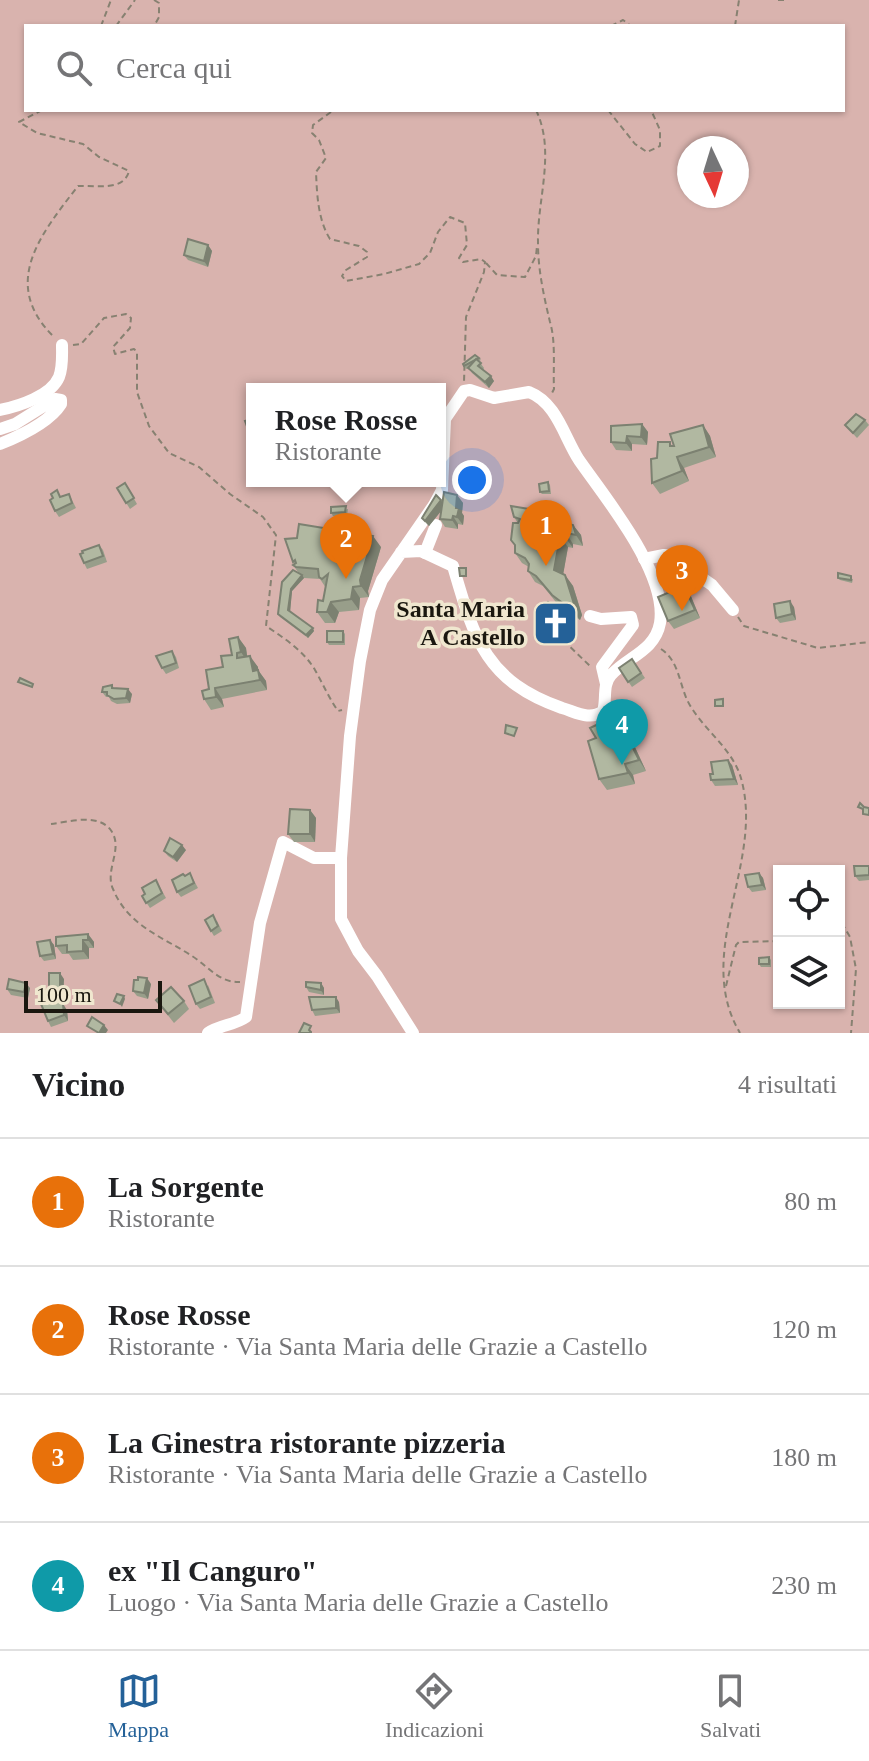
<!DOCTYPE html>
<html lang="it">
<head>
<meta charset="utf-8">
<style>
	:root { --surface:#fff; --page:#f2f2f2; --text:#202124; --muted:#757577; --line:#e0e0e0; --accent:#246198 }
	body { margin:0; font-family:"Times New Roman",serif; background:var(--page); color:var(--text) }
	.controls { position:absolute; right:24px; bottom:24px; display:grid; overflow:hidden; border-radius:0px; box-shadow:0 2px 6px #0004 }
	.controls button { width:72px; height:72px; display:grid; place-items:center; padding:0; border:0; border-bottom:2px solid var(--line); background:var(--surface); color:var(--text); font:40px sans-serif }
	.compass { position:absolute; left:677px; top:136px; width:72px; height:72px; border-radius:50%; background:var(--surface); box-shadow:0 2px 6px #0004; rotate:176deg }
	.scale { position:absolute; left:24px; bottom:20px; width:138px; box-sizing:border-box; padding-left:8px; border:4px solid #1a170f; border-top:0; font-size:22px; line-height:28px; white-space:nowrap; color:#1a170f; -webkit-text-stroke:6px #f0e7cf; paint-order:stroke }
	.you { position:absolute; left:472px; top:480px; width:28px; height:28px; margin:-20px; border:6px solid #fff; border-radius:50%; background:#1a73e8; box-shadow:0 0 0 12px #1a73e833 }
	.badge { display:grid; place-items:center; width:52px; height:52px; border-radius:50%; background:var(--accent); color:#fff; font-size:26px; font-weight:700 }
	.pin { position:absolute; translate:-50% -66px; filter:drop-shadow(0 2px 4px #0008) }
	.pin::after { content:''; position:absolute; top:42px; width:28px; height:24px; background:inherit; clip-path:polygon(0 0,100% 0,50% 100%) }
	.popup { position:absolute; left:246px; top:383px; width:200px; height:104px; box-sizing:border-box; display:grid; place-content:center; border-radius:0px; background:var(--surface); filter:drop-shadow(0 2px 6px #0005); font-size:26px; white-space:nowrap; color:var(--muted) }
	.popup b { font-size:30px; color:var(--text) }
	.popup::after { content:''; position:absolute; left:50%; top:100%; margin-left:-16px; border:16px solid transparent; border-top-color:var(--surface) }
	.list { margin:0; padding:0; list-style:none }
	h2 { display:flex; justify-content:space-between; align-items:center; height:104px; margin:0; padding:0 32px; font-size:34px }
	h2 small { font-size:26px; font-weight:400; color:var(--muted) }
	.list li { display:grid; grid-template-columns:52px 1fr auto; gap:24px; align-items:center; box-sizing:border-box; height:128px; padding:0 32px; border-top:2px solid var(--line) }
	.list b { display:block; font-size:30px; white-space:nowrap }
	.list p { margin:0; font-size:26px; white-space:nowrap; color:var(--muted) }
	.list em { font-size:26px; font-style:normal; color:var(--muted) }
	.icon { flex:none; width:44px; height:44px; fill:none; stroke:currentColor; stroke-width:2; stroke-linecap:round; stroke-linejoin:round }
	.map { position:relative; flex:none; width:869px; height:1033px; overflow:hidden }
	.search { position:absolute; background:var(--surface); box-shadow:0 2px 6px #0004; left:24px; right:24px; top:24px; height:88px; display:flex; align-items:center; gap:20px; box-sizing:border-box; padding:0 28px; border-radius:0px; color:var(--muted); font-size:30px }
	.sheet { height:616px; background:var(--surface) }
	nav { display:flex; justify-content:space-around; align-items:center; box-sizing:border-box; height:112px; border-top:2px solid var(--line); background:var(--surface); font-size:22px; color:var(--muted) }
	nav a { display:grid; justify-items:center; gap:4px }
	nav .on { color:var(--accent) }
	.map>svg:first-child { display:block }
	.green { fill:#d9b3ae; fill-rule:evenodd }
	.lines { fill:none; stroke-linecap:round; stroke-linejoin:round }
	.path { stroke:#878171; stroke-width:2; stroke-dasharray:6 4; stroke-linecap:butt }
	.minor { stroke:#fff; stroke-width:12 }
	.wall { fill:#989e8a }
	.shaded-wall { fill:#7c8171 }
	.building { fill:#b1b8a1; stroke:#7c8171; stroke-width:2 }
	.labels { text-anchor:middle; stroke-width:7; stroke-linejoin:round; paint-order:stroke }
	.poi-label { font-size:24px; font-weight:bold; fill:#1a170f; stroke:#f0e7cf; text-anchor:end }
</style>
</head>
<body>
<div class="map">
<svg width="869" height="1033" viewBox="0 0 869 1033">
	<rect width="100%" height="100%" fill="#f0e7cf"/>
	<path class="green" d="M0,0H869V1033H0ZM26,26H843V110H26ZM689,148H737V196H689ZM252,389H440V481H252ZM779,871H839V1003H779Z"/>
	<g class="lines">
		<g class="path">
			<polyline points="154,0 159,3 159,17 154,26"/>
			<polyline points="778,0 785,0"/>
			<polyline points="101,26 111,0"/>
			<polyline points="116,26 135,0"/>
			<polyline points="611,26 623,20 631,26"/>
			<polyline points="735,26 739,0"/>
			<path d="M42,110L19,122L37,133L83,144L99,157L129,171C124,192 95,185 78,186C40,235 0,284 54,337"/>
			<path d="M536,110C556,152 537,199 538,243C538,270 544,297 550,322C556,342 553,368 554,389L551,395"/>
			<polyline points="608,110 635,144 647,152 660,146 660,130 651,110"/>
			<path d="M331,112L313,125L312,133L319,140L326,158L316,172C317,195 318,220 330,239L359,246L367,252V257L346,270L342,276L346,281L384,274L419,264L430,253L438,232L450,217L465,223L467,245L459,258L463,262L481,259L485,262L484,272L466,317L464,382"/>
			<polyline points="486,263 497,275 525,277 536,256 537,246"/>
			<path d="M73,345L81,344L104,318L126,314L131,318L130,328L113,347L115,354L134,349L137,352V392L149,426L169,453L199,467L230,494L263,517L276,535L266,626C284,638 304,651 315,670C323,684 329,698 338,711L342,710"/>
			<polyline points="738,617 744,626 818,648 869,642"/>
			<polyline points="562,626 566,628 560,637 592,668"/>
			<path d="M661,649C681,662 679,689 691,707C707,733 735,751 742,782C763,865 693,954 740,1033"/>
			<path d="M51,824C69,822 96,813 110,829C125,848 104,869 113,889C128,926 163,937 192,956C208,966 219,983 240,982"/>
			<polyline points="839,903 843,925 850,937 856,969 851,1033"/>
			<polyline points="726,986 736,945 739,942 779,941"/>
		</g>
		<g class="minor">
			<path d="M0,410C19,406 51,396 59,377C63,367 62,355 62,345"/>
			<path d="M0,429L15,424L55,399L61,400V404C49,423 20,436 0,444"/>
			<path d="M401,552L421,551L453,566C474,638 485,681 562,708C576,712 590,721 603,711C607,700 602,685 611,675C627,657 655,651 660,623C668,573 606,499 579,460C564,437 557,403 529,392L494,398L470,390L464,391L445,419L442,490L434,505L382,580L370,610L360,661L350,736L341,858V919L358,951L377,976L413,1033"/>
			<polyline points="425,553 436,525"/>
			<polyline points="644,559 664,555 670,556 712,585 733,610"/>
			<polyline points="590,616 601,619 631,617 633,625 602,667 606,684"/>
			<path d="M208,1033C220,1025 235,1025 246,1017L260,923L283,842L314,858H341"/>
		</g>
	</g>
	<g class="wall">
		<polygon points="208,245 212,251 208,267 188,260 184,255"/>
		<polygon points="479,358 481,360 479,361 484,368 483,370 494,381 489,388 472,373 469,368 466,369 463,364"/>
		<polygon points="865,420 869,425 857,438 845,425"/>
		<polygon points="642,424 648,432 647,445 632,444 632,451 616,450 611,442"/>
		<polygon points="703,425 710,436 716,457 684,468 689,481 660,494 652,483 657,458 670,442 672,446 674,446"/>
		<polygon points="548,482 550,485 551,494 542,494 540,492"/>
		<polygon points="125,483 137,504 130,509 117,488"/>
		<polygon points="69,494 76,508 59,517 55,511 61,497"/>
		<polygon points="457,495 463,503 462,513 464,516 463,525 458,524 458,529 445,527 440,519 441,511 429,526 426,523 422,518 442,502"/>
		<polygon points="348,509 347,515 333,516 331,513"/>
		<polygon points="559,514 565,523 573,525 581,535 583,546 573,544 573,548 568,547 563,574 565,575 573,586 582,615 580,620 559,606 543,586 535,582 528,571 529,567 522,563 515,553 518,523 514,517"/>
		<polygon points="285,539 381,547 368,591 369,597 360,598 359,610 339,612 335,623 325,623 317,612 323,601 326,588 320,579 304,578 292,591 290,611 314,631 308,638 280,617 278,614 298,572 293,565 294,564"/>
		<polygon points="99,545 103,550 107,562 87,569 84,563"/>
		<polygon points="838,578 853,579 852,583 840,580"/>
		<polygon points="684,586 690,594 700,618 674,629 668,621"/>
		<polygon points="794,607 796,620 780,623 776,618"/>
		<polygon points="343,631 345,634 345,645 329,645 327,642"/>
		<polygon points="238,637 246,648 247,656 258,667 258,670 266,681 267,690 222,699 224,707 211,710 204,699 232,655"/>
		<polygon points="172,651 176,657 179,668 166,674 162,668"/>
		<polygon points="632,659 645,678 632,687 619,668"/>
		<polygon points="112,685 114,688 132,694 130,703 117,704 111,701 109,697 106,697 102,692"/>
		<polygon points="625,732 633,743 646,771 633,775 635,784 607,790 599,779"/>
		<polygon points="732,765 738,785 715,786 711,780"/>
		<polygon points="310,810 316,818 315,842 294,842 288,834"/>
		<polygon points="186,850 177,862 168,856 164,851"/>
		<polygon points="869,866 869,880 859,881 855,876"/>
		<polygon points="190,873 198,888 181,897 177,892 185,876"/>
		<polygon points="759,873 763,878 766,890 752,892 748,887"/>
		<polygon points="156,880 166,898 150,908 142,896"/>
		<polygon points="217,921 222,931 214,936 211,931"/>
		<polygon points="88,934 94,942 94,948 89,948 89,959 73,960 69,954 62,954 56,946"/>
		<polygon points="50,940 54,945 56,959 44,961 40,956"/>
		<polygon points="769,957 771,960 771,967 761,967 759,964"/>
		<polygon points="64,979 63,997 51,997 47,991"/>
		<polygon points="321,983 324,988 324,995 309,992 306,987"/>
		<polygon points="151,984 148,999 137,996 133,991"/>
		<polygon points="208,985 215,1003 200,1009 196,1004"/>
		<polygon points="30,988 28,998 11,995 7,989"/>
		<polygon points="156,1000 184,1001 189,1009 174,1023"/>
		<polygon points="339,1002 340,1013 315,1016 312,1010"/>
		<polygon points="67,1010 68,1021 51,1027 48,1021"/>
	</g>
	<g class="shaded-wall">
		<polygon points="208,245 212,251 208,267 204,261"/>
		<polygon points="491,376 494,381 489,388 485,382"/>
		<polygon points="642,424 648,432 647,445 641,437"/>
		<polygon points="703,425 710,436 716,457 709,447"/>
		<polygon points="627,436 632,444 632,451 626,443"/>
		<polygon points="677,457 684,468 689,481 682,471"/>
		<polygon points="457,495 463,503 462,513 464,516 463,525 457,517 456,508"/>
		<polygon points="441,500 445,506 429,526 425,521"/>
		<polygon points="453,516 458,524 458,529 452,520"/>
		<polygon points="573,525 581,535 583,546 576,535"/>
		<polygon points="566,533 573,544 573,548 565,537"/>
		<polygon points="373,536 381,547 368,591 369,597 361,586 360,580"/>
		<polygon points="560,537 568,547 562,581 554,570"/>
		<polygon points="302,575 304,578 292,591 290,613 288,610 291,589"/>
		<polygon points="565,575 573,586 582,615 580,620 572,610"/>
		<polygon points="684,586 690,594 700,618 695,610"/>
		<polygon points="353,587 360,598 359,610 351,599"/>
		<polygon points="790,601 794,607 796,620 792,614"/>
		<polygon points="331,602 339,612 335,623 327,612"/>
		<polygon points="563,614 567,620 557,632 553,627"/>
		<polygon points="313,628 314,631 308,638 306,635"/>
		<polygon points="238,637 246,648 248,663 241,652"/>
		<polygon points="250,656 258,667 258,672 258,670 266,681 267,690 253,671"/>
		<polygon points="215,688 222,699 224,707 216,697"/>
		<polygon points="128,689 132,694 130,703 126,698"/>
		<polygon points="625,732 633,743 646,771 639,760"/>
		<polygon points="728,760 732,765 738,785 734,779"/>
		<polygon points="625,764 633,775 635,784 628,773"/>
		<polygon points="310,810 316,818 315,842 310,834"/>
		<polygon points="182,845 186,850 177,862 173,857"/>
		<polygon points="759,873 763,878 766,890 762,885"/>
		<polygon points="88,934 94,942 94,948 88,940"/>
		<polygon points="50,940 54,945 56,959 53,954"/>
		<polygon points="83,940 89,948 89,959 83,951"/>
		<polygon points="60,973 64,979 63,997 60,992"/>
		<polygon points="147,978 151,984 148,999 144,993"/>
		<polygon points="26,983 30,988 28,998 24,992"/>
		<polygon points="321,983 324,988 324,995 321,990"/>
		<polygon points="124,996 125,999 122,1007 120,1004"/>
		<polygon points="336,997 339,1002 340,1013 336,1008"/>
		<polygon points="63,1004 67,1010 68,1021 64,1015"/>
		<polygon points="104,1025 108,1030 106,1033 99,1033"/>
	</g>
	<g class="building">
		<polygon points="188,239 208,245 204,261 184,255"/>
		<polygon points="475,355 479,358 464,366 463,364"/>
		<polygon points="476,359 481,363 478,366 491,376 485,382 468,368"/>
		<polygon points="856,414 865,420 853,433 845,425"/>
		<polygon points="252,419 252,428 248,429 245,421"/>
		<polygon points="642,424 641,437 627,436 626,443 611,442 611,426"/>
		<polygon points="703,425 709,447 677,457 682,471 652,483 651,459 657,458 658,442 670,442 670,446 674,446 670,434"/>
		<polygon points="548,482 549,491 540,492 539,484"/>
		<polygon points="125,483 134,498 126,503 117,488"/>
		<polygon points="57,490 60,497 69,494 72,503 55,511 50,500 53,498 51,494"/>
		<polygon points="444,492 457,495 456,508 459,508 457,517 453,516 452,520 440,519"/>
		<polygon points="436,495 441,500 425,521 422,518"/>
		<polygon points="346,506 345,512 331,513 331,507"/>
		<polygon points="511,506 559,514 557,521 573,525 576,535 566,533 565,537 560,537 554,570 565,575 574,604 572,610 552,595 536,576 528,571 529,564 525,558 515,553 515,545 511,540 513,523 518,523 520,519 514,517"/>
		<polygon points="299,524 373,536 360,580 361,586 353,587 351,599 331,602 327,612 317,612 318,600 323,601 328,574 322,579 319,577 318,569 296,567 293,565 296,563 295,560 293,562 285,539 297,538"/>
		<polygon points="99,545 103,556 84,563 80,554 83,553 82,551"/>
		<polygon points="459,568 466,568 466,576 460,576"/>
		<polygon points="293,570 302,575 291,589 288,610 313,628 306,635 278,614 282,582"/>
		<polygon points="838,573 851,576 851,580 838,578"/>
		<polygon points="684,586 695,610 668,621 658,597"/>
		<polygon points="790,601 792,614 776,618 774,604"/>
		<polygon points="548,602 563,614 553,627 538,613"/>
		<rect x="327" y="631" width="16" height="11"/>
		<polygon points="238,637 241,652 237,653 237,658 250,656 253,671 258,670 260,680 215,688 216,697 204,699 202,691 209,689 206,670 223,667 221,656 232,655 229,639"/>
		<polygon points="172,651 176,663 162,668 156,656"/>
		<polygon points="632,659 641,673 628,682 619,668"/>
		<polygon points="20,678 33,684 32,687 18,682"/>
		<polygon points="112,685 112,688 128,689 126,698 114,699 107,695 107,692 102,692 103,687"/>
		<polygon points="723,699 723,706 715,706 715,700"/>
		<polygon points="611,718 625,732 639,760 625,764 628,773 599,779 588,741 596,738 590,728"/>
		<polygon points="506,725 517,728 514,736 505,733"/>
		<polygon points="728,760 734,779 711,780 710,774 713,774 711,762"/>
		<polygon points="860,803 864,807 869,808 869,815 863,814 863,809 858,807"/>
		<polygon points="290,809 310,810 310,834 288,834"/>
		<polygon points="170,838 182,845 173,857 164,851"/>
		<polygon points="854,866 869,866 869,875 855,876"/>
		<polygon points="190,873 194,883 177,892 172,880 183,874 185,876"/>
		<polygon points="759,873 762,885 748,887 745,875"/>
		<polygon points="156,880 162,893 146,903 142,896 145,894 142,888"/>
		<polygon points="213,915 218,926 211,931 205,920"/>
		<polygon points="88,934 88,940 83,940 83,951 67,952 67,945 56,946 56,937"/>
		<polygon points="50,940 53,954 40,956 37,942"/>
		<polygon points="769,957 769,964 759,964 759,958"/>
		<polygon points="49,973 60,973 60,992 47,991 49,987"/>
		<polygon points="138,977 147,978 144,993 133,991 134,980 138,980"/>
		<polygon points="9,979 26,983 24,992 7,989"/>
		<polygon points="204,979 211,997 196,1004 189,986"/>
		<polygon points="306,982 321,983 321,990 306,987"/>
		<polygon points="171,987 184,1001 168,1014 156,1000"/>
		<polygon points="117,994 124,996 120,1004 114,1001"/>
		<polygon points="309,997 336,997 336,1008 312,1010"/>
		<polygon points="58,998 63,1004 64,1015 48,1021 41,1004"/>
		<polygon points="92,1017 104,1025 99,1033 87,1026"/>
		<polygon points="304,1023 311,1026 309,1030 311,1032 311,1033 299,1033"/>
	</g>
	<defs>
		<symbol id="church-square" viewBox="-11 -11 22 22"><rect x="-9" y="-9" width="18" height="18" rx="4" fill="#246198" stroke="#f0e7cf"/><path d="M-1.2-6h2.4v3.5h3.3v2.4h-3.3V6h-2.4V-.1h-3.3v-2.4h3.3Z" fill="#fff"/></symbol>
	</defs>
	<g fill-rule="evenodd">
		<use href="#church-square" x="530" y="598" width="51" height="51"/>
	</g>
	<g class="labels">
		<g class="poi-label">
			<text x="525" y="617">Santa Maria<tspan x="525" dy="28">A Castello</tspan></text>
		</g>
	</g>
</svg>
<div class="controls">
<button><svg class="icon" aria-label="locate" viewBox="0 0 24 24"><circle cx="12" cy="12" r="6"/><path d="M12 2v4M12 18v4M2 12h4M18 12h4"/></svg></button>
<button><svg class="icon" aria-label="layers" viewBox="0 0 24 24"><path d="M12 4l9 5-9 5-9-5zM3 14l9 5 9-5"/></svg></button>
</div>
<svg class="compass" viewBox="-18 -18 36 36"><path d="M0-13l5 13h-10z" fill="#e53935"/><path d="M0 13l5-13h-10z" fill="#757577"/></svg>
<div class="scale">100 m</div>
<div class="you"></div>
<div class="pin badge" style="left:546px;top:566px;background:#e8710a">1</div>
<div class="pin badge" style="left:346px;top:579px;background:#e8710a">2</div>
<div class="popup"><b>Rose Rosse</b>Ristorante</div>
<div class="pin badge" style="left:682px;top:611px;background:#e8710a">3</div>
<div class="pin badge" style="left:622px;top:765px;background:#0f9aa8">4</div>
<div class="search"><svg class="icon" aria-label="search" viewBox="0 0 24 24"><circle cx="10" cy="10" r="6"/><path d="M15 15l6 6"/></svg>Cerca qui</div>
</div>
<section class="sheet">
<h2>Vicino<small>4 risultati</small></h2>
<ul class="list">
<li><span class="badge" style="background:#e8710a">1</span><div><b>La Sorgente</b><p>Ristorante</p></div><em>80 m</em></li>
<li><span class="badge" style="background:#e8710a">2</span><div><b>Rose Rosse</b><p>Ristorante · Via Santa Maria delle Grazie a Castello</p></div><em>120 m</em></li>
<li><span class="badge" style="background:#e8710a">3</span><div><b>La Ginestra ristorante pizzeria</b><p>Ristorante · Via Santa Maria delle Grazie a Castello</p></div><em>180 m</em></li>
<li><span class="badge" style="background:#0f9aa8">4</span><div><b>ex &quot;Il Canguro&quot;</b><p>Luogo · Via Santa Maria delle Grazie a Castello</p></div><em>230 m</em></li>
</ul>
</section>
<nav>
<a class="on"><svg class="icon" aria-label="map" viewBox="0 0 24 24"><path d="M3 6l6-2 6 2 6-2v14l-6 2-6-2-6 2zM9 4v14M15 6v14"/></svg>Mappa</a>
<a><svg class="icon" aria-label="directions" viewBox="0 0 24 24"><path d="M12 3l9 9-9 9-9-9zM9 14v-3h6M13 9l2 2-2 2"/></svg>Indicazioni</a>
<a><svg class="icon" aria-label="saved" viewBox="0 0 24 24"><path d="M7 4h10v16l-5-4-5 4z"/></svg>Salvati</a>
</nav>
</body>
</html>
